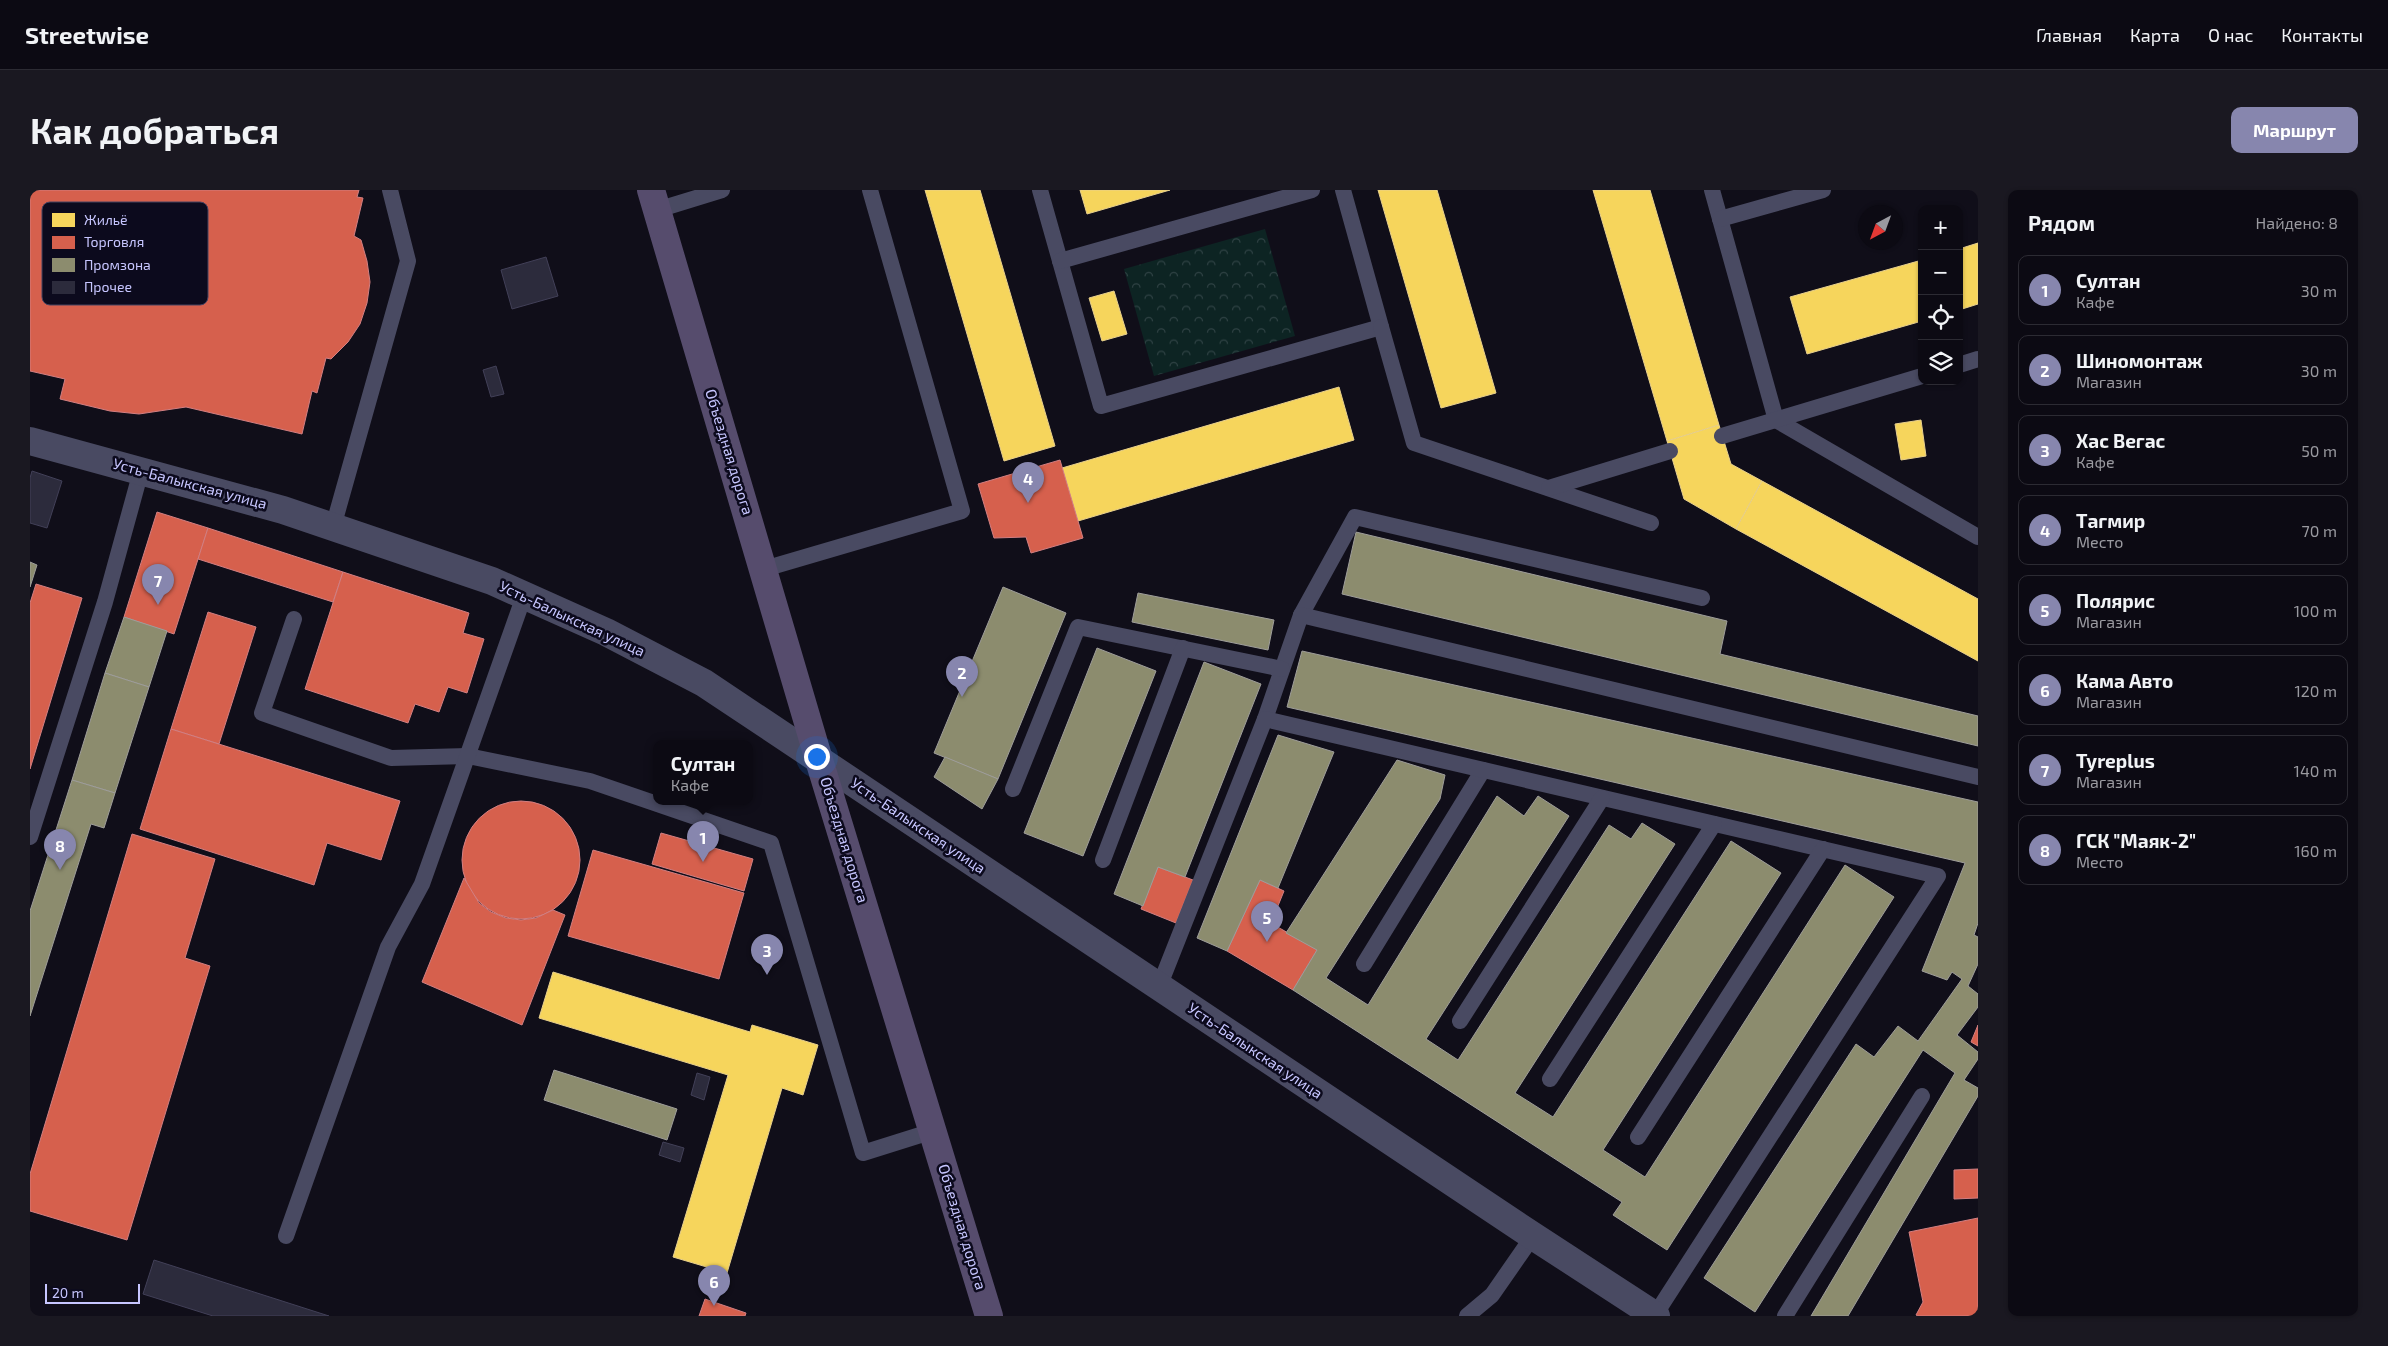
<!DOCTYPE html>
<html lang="ru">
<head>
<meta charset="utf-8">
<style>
	:root { --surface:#0c0a13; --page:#1a1821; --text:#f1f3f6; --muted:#9a9aa0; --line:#2c2b33; --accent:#8786ae }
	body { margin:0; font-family:"Exo 2",sans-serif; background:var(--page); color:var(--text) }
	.controls { position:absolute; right:15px; top:15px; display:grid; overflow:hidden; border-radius:10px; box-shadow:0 1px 4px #0004 }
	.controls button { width:45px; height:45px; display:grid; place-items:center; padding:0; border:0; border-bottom:1px solid var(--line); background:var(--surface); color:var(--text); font:25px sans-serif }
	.compass { position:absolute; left:1828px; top:15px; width:45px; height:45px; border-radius:50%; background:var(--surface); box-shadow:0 1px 4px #0004; rotate:221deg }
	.scale { position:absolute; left:15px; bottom:12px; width:95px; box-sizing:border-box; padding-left:5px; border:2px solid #c7c6ff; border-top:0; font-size:14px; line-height:18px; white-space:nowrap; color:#c7c6ff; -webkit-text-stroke:4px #0c0a1d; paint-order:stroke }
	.you { position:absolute; left:786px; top:566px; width:18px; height:18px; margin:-12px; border:4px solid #fff; border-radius:50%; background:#1a73e8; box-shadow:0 0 0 8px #1a73e833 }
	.badge { display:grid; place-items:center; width:32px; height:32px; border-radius:50%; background:var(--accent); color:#fff; font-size:16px; font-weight:700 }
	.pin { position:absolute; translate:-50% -41px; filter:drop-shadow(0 1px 2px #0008) }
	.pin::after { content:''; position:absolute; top:26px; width:18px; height:15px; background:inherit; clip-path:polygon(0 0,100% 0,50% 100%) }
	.popup { position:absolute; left:623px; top:550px; width:100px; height:65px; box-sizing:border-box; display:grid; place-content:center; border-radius:10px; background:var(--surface); filter:drop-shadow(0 1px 4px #0005); font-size:16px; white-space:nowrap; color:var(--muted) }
	.popup b { font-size:19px; color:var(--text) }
	.popup::after { content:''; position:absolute; left:50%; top:100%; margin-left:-10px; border:10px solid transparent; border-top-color:var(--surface) }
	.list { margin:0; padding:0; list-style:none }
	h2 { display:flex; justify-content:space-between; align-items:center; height:65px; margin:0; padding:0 20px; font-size:21px }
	h2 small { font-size:16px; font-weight:400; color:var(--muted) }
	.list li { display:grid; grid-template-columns:32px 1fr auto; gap:15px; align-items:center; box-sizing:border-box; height:70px; margin:0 10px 10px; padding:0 10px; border:1px solid var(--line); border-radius:10px }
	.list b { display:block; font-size:19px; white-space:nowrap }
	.list p { margin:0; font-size:16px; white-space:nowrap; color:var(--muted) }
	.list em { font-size:16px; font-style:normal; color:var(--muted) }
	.icon { flex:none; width:28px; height:28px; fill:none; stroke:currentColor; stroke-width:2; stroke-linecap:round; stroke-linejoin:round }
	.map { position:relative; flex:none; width:1948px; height:1126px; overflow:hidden; border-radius:10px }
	header { display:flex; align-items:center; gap:30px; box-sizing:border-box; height:70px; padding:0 25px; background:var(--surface); border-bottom:1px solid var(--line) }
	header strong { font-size:24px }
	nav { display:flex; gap:28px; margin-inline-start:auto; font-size:18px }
	.intro { display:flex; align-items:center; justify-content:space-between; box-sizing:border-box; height:120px; padding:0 30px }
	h1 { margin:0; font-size:35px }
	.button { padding:12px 22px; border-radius:10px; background:var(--accent); color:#fff; font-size:18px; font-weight:700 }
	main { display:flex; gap:30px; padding:0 30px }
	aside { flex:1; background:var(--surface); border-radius:10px; box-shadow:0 1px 4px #0004 }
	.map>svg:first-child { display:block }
	.park { fill:url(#park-crowns) }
	.homes { fill:#f6d55c; stroke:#e8d08d }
	.shops { fill:#d6604d; stroke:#d27f82 }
	.industry { fill:#8c8c6e; stroke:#9e9d9a }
	.building { fill:#2c2b3c; stroke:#424058 }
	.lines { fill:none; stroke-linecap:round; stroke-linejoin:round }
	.service { stroke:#494a62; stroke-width:16 }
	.minor { stroke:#494a62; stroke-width:28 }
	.primary { stroke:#564c6d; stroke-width:28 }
	.labels { text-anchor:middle; stroke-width:5; stroke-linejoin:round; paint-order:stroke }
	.street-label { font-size:15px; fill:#c7c6ff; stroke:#0c0a1d }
	.key { fill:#0c0a1d; stroke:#444261; stroke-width:1 }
	.key-label { font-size:14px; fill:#c7c6ff }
</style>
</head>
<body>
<header>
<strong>Streetwise</strong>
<nav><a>Главная</a><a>Карта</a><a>О нас</a><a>Контакты</a></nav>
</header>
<div class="intro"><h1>Как добраться</h1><a class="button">Маршрут</a></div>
<main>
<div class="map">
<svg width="1948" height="1126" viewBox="0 0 1948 1126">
	<defs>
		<pattern id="park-crowns" width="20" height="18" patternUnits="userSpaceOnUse" patternTransform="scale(1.25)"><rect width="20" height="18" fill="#0d2423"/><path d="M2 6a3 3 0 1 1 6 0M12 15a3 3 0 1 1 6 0" fill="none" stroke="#2f4244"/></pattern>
	</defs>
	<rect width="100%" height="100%" fill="#100e19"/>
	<polygon class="park" points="1235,39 1265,146 1124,186 1094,79"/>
	<g class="homes">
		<polygon points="895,0 950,0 1025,256 974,271"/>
		<polygon points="1050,0 1140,0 1057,24"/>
		<polygon points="1348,0 1407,0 1466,203 1411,218"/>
		<polygon points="1563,0 1620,0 1689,235 1637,251"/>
		<polygon points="1948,53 1948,114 1929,120 1929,59"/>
		<polygon points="1892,70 1892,131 1777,164 1760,107"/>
		<polygon points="1084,101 1097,144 1072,151 1059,108"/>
		<polygon points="1309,197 1324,250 1048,331 1032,278"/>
		<polygon points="1891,230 1896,266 1871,270 1865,234"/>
		<polygon points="1689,235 1701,274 1732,291 1706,339 1654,309 1637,251"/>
		<polygon points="1732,291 1948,409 1948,471 1706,339"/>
		<polygon points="523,782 720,842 722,835 788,855 773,905 752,898 697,1083 643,1067 698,885 509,828"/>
	</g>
	<g class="shops">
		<polygon points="0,0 329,0 327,7 333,8 324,46 331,50 337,71 340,92 337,113 330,134 318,152 301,169 296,168 287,203 282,201 272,244 156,217 109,224 80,221 30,209 35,189 0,181"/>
		<polygon points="1030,270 1053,348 1001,363 996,347 964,348 948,294"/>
		<polygon points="127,322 178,338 144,444 94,427"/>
		<polygon points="178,338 313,382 303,412 168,369"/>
		<polygon points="313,382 439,423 433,443 454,449 437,503 418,497 409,522 385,514 378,533 275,499"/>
		<polygon points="6,394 52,408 0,579 0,413"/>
		<polygon points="178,422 226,437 189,554 141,539"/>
		<polygon points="141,539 370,611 351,670 297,653 284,695 110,639"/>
		<circle cx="491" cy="670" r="59"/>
		<polygon points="631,643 723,669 714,701 622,674"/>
		<polygon points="102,644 185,669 155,768 180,776 97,1050 0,1021 0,984"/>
		<polygon points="563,660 714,703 689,789 538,746"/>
		<polygon points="1128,677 1163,690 1146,733 1111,719"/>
		<polygon points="434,688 449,713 461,722 476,728 491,730 506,728 523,720 535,725 492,835 392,792"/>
		<polygon points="1230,690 1254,701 1241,733 1287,760 1263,800 1197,761"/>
		<polygon points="1948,835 1948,856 1941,852"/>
		<polygon points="1948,979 1948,1008 1924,1009 1924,980"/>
		<polygon points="1948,1028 1948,1126 1888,1126 1886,1125 1893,1112 1879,1042"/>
		<polygon points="675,1109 716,1123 715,1126 669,1126"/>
	</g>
	<g class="industry">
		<polygon points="1326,342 1697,431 1690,464 1948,526 1948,556 1312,404"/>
		<polygon points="0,372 7,375 0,397"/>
		<polygon points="973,397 1036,423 968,589 904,563"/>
		<polygon points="1108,403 1244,430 1238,460 1102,432"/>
		<polygon points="94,427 137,441 119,497 75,483"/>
		<polygon points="1067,458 1126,481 1053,666 994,643"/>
		<polygon points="1272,461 1948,612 1948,733 1944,745 1948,747 1948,774 1938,796 1948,804 1948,817 1927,845 1948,862 1948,869 1934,890 1948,898 1948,906 1818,1126 1781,1126 1925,883 1893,860 1725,1122 1674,1088 1826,854 1844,867 1868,836 1888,851 1932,789 1922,782 1917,790 1892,781 1935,673 1257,517"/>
		<polygon points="1174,472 1231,494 1155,687 1128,677 1113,716 1084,704"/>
		<polygon points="75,483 119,497 85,603 42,590"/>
		<polygon points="1248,545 1304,562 1248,698 1230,690 1197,761 1167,748"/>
		<polygon points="915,567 968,589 952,619 904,587"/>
		<polygon points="1367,570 1415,585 1410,609 1296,788 1338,815 1467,606 1494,626 1508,606 1539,626 1396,849 1428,870 1579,635 1601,649 1612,633 1645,654 1485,903 1523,927 1701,651 1751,683 1573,960 1615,987 1815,675 1864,707 1637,1060 1583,1025 1592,1012 1263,800 1287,760 1256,743"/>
		<polygon points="42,590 85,603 74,638 61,634 0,826 0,721"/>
		<polygon points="524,880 647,919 637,950 514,910"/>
	</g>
	<g class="building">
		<polygon points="516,67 528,106 482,119 471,80"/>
		<polygon points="466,176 474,204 461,207 453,180"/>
		<polygon points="2,281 32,291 17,338 0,333 0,288"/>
		<polygon points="667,883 680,887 674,910 661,905"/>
		<polygon points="633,952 654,958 650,972 629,965"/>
		<polygon points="124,1070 299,1126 183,1126 113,1104"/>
	</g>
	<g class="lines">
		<g class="service">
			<polyline points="1010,0 1071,216 1351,137 1313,0"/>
			<polyline points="1682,0 1746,230 1948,347"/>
			<polyline points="627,20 692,0"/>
			<polyline points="1690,29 1793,0"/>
			<polyline points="1030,71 1282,0"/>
			<polyline points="1351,137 1384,253 1621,333"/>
			<polyline points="1929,175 1948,169"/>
			<polyline points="1692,246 1892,186"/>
			<polyline points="1519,298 1640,261"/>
			<polyline points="303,337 378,71 360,0"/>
			<polyline points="734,379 932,321 840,0"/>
			<polyline points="1271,425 1325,327 1672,408"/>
			<polyline points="264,429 232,523 361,568 438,566 560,591 741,653 833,963 903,941"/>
			<polyline points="1235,529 1271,425 1948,587"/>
			<polyline points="983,599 1048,437 1252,479"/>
			<polyline points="0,647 75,412 111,281"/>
			<polyline points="1073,670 1153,458"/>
			<polyline points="1334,774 1453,580"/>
			<polyline points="1129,797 1235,529 1908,686 1625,1125"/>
			<polyline points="1430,831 1572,608"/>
			<polyline points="1520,889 1684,634"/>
			<polyline points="1608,947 1793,659"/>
			<polyline points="256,1046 358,757 392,694 494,406"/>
			<polyline points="1437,1126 1462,1105 1503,1046"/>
			<polyline points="1755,1126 1892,906"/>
		</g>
		<polyline class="minor" points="0,251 253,320 462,391 576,442 674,493 1503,1046 1626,1126"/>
		<polyline class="primary" points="621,0 789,570 959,1126"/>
	</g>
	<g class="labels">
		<g class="street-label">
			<text transform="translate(699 262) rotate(73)" y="5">Объездная дорога</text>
			<text transform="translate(160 294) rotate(15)" y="5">Усть-Балыкская улица</text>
			<text transform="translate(542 429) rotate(25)" y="5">Усть-Балыкская улица</text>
			<text transform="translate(888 636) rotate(34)" y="5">Усть-Балыкская улица</text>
			<text transform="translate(814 650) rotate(73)" y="5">Объездная дорога</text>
			<text transform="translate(1225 861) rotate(34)" y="5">Усть-Балыкская улица</text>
			<text transform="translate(932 1037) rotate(73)" y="5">Объездная дорога</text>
		</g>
	</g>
	<rect x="12" y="12" width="166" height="103" rx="8" class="key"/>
	<rect x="22" y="23" width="23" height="14" fill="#f6d55c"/>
	<rect x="22" y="46" width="23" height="13" fill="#d6604d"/>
	<rect x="22" y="68" width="23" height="14" fill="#8c8c6e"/>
	<rect x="22" y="91" width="23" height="13" fill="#2c2b3c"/>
	<g class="key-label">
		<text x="54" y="35">Жильё</text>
		<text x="54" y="57">Торговля</text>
		<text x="54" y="80">Промзона</text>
		<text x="54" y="102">Прочее</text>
	</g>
</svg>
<div class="controls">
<button>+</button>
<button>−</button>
<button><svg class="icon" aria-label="locate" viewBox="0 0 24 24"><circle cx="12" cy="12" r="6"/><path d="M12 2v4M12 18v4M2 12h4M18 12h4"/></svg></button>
<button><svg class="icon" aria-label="layers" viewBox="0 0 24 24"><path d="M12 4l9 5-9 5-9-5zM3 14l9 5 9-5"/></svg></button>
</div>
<svg class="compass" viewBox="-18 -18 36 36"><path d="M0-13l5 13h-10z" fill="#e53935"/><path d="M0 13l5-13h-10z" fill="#9a9aa0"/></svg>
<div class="scale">20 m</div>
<div class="you"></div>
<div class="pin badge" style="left:673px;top:672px">1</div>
<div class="popup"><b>Султан</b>Кафе</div>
<div class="pin badge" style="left:932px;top:507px">2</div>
<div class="pin badge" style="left:737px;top:785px">3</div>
<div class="pin badge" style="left:998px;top:313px">4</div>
<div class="pin badge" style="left:1237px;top:752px">5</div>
<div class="pin badge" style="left:684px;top:1116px">6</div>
<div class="pin badge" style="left:128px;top:415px">7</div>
<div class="pin badge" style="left:30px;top:680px">8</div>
</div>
<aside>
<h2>Рядом<small>Найдено: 8</small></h2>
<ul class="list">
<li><span class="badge">1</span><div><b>Султан</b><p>Кафе</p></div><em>30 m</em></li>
<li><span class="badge">2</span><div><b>Шиномонтаж</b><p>Магазин</p></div><em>30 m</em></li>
<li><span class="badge">3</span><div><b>Хас Вегас</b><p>Кафе</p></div><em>50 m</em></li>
<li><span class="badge">4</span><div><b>Тагмир</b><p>Место</p></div><em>70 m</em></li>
<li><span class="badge">5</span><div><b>Полярис</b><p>Магазин</p></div><em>100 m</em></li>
<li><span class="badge">6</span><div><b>Кама Авто</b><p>Магазин</p></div><em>120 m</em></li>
<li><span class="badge">7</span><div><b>Tyreplus</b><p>Магазин</p></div><em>140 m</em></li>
<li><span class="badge">8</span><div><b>ГСК &quot;Маяк-2&quot;</b><p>Место</p></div><em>160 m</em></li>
</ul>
</aside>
</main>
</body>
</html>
